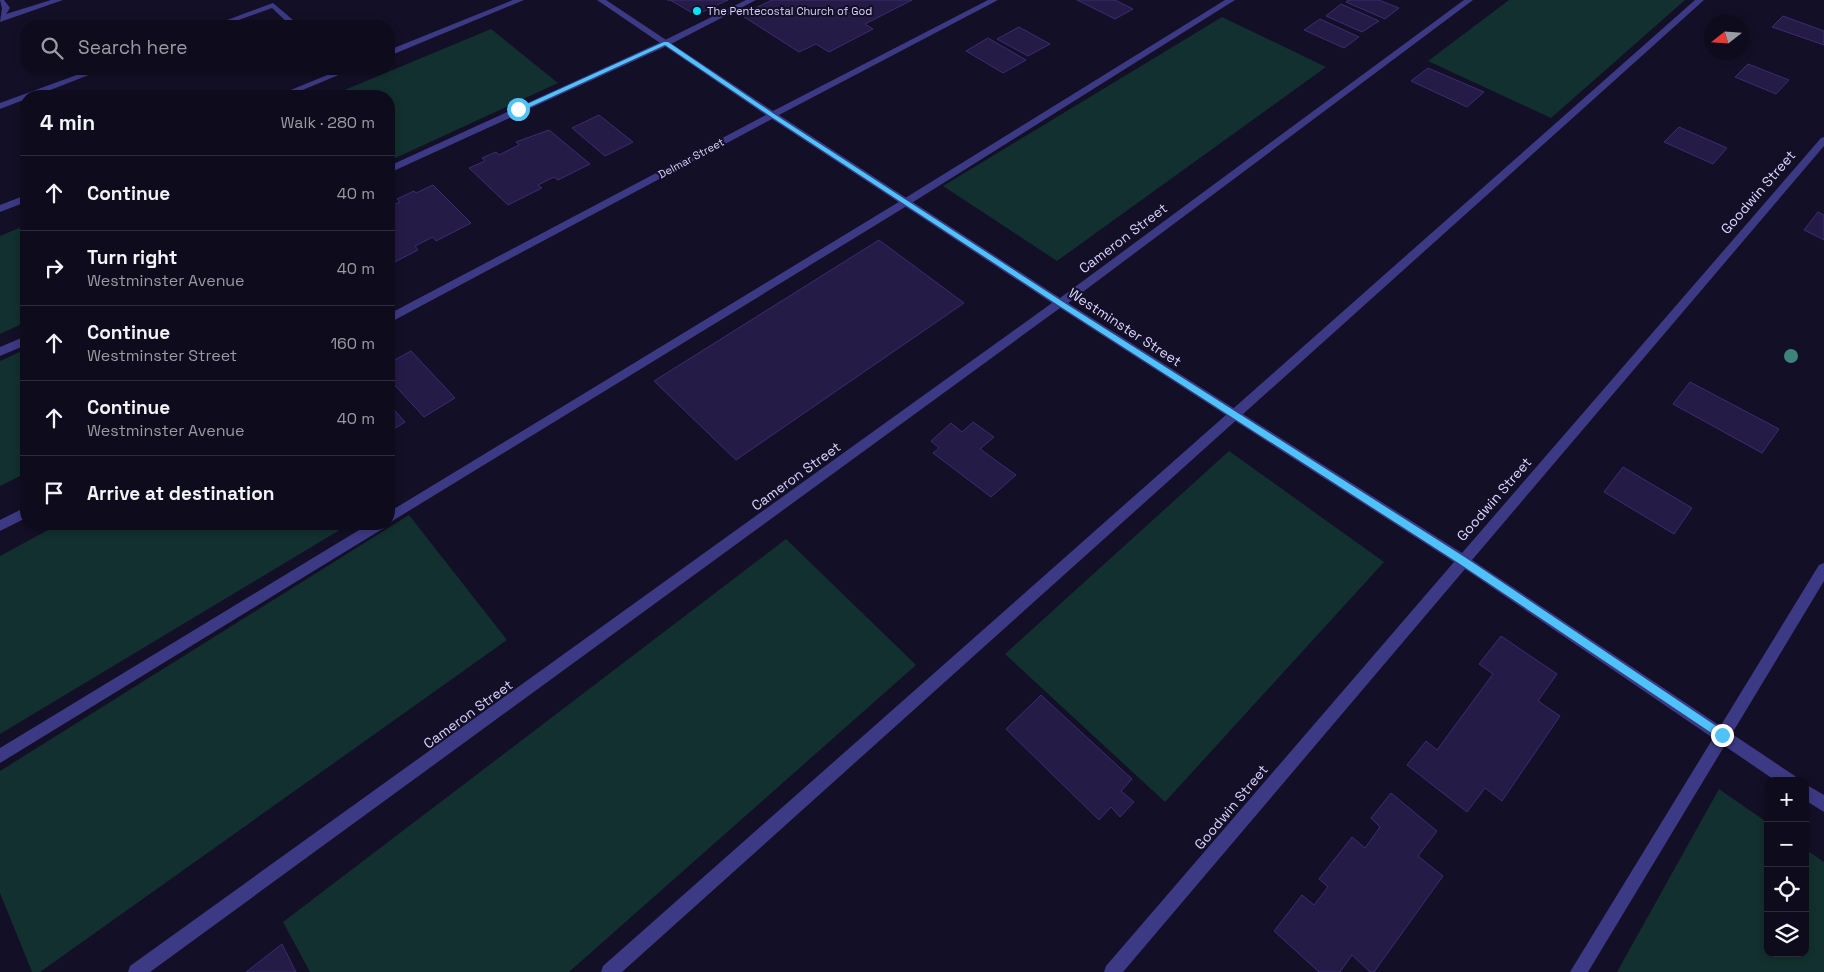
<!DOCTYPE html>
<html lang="en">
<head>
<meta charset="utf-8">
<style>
	:root { --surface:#0e0b1c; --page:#1c1929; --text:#f1f3f6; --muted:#9b9ba3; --line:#2e2b3b }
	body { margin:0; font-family:"Space Grotesk",sans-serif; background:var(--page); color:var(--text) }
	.controls { position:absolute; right:15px; bottom:15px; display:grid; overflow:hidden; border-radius:10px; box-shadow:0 2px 8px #0003 }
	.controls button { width:45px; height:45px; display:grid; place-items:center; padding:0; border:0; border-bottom:1px solid var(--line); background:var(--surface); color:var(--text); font:25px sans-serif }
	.compass { position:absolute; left:1704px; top:15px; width:45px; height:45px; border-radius:50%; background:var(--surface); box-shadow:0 2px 8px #0003; rotate:253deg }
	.stop { position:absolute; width:15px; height:15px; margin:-11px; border:4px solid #4fc3f7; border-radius:50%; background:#fff }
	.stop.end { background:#4fc3f7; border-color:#fff; box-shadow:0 1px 5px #0008 }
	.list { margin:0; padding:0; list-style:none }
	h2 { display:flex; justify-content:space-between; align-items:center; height:65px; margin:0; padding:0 20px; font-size:21px }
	h2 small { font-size:16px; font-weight:400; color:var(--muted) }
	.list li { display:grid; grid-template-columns:32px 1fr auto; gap:15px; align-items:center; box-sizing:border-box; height:75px; padding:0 20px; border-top:1px solid var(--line) }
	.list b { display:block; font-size:19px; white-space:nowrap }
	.list p { margin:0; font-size:16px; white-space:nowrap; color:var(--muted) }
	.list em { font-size:16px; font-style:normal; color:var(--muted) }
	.icon { flex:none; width:28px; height:28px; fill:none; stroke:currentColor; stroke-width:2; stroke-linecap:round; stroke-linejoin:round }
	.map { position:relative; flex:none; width:1824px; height:972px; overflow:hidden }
	.search { position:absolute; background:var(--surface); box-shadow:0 2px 8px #0003; left:20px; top:20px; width:375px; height:55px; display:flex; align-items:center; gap:12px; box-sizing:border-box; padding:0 18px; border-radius:20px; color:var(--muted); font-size:19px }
	.panel { position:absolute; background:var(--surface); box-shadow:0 2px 8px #0003; left:20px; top:90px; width:375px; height:440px; border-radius:20px }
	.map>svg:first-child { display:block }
	.green { fill:#12302f }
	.building { fill:#241b47; stroke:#3b2d73 }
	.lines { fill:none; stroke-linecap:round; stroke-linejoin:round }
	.lane { fill:#3d3a85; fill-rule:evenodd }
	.street { fill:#3d3a85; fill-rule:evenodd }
	.tree { fill:#3d827b }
	.route { fill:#4fc3f7 }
	.poi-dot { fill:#00e5ff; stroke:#130f26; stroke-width:2 }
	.labels { text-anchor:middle; stroke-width:4; stroke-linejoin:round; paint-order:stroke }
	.far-poi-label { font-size:11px; fill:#d9d4ff; stroke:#130f26; text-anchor:start }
	.far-street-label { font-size:11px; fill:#d9d4ff; stroke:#130f26 }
	.street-label { font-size:14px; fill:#d9d4ff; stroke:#130f26 }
</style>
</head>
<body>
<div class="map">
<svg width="1824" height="972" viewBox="0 0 1824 972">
	<rect width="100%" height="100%" fill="#130f26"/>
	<g class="green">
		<polygon points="1509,0 1685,0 1551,118 1428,61"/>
		<polygon points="1222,17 1326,67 1057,261 943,186"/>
		<polygon points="491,29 558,83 389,161 389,96 330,96"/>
		<polygon points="26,225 26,322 0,334 0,236"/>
		<polygon points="26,349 26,473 0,486 0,361"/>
		<polygon points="1229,451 1384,562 1165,802 1005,654"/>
		<polygon points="409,515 507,640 40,972 32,972 0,893 0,771"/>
		<polygon points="59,524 340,524 343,528 0,734 0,556"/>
		<polygon points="786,539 916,665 569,972 310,972 283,922"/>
		<polygon points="1719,789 1768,823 1768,953 1805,953 1805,849 1824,862 1824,972 1617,972"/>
	</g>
	<g class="building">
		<polygon points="667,0 728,0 696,15 670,0"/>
		<polygon points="772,0 912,0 865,24 873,29 829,52 816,44 799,52 741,15"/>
		<polygon points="1077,0 1115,0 1133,9 1115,19"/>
		<polygon points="1348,0 1379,0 1399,8 1385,19 1346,2"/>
		<polygon points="1341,4 1379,21 1362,32 1326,16"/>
		<polygon points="1783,16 1824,31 1824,45 1772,27"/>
		<polygon points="1320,19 1359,37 1344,48 1304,30"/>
		<polygon points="1019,27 1050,44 1028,56 997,39"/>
		<polygon points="988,38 1026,60 1003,73 966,51"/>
		<polygon points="1748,64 1789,80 1776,94 1735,77"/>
		<polygon points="1428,68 1484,92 1467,107 1411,81"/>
		<polygon points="599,115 633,142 605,156 572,128"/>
		<polygon points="1679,127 1727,148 1713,164 1664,142"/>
		<polygon points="549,130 590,164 558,180 554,177 538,185 542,188 508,205 469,168 485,161 482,158 496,152 499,155 519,145 516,142"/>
		<polygon points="433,185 471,223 436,241 433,237 415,246 418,250 389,265 389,207 400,202 397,199 414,191 416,193"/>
		<polygon points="1818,212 1824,215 1824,240 1804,230"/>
		<polygon points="879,240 964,303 736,460 654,381"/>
		<polygon points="411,351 455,398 424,417 389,379 389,363"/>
		<polygon points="1690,382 1779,429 1762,453 1673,404"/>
		<polygon points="389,404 405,422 389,432"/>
		<polygon points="973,422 994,437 980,449 1016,475 991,497 933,453 939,448 931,441 951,423 962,432"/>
		<polygon points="1623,467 1692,508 1674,534 1604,492"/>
		<polygon points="1501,636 1557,674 1538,701 1560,716 1502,801 1485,788 1467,812 1407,765 1426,741 1437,750 1493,674 1479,664"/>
		<polygon points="1041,695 1132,779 1121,791 1134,802 1120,817 1111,807 1099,820 1006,729"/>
		<polygon points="1391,793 1437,831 1418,856 1443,876 1374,972 1370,972 1352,955 1340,972 1319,972 1274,931 1302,895 1314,905 1328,887 1319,879 1352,837 1365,848 1380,827 1371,818"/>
		<polygon points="282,944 296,972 246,972"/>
	</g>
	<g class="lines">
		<g class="lane">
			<polygon points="746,0 756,0 669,45 389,173 389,166 663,41"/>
			<polygon points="1225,0 1235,0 910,204 389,523 389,512 902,200"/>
			<polygon points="1695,0 1704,0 622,972 601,972 603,966"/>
			<polygon points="273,3 300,26 291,26 272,8 222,26 211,26"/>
			<polygon points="93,69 104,69 35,96 26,96 26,99 0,109 0,103"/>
			<polygon points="26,336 26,345 0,356 0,347"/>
			<polygon points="369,524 385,524 384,528 0,763 0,748"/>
			<polygon points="1824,563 1824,581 1588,972 1570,972 1819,565"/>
		</g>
		<g class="street">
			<polygon points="0,0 4,0 10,8 6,14 51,0 63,0 0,22 2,8"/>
			<polygon points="513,0 524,0 389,56 389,50"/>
			<polygon points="597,0 606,0 773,111 988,0 998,0 779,115 1060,298 1464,0 1473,0 1068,303 1462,553 1821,138 1824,137 1824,146 1472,560 1795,776 1797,781 1776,781 1465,569 1123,972 1104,972 1106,966 1454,562 1060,308 150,972 128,972 130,966 1052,303 772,119 389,323 389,314 766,115"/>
			<polygon points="342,69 353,69 288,96 276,96"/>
			<polygon points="26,195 26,202 0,212 0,205"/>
			<polygon points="26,507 26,518 0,531 0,520"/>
			<polygon points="1805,784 1824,795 1824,812 1805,800"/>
		</g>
	</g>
	<circle class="tree" cx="1791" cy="356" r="7"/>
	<polygon class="route" points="664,42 668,42 774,114 1063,302 1466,558 1725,732 1725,738 1719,738 1460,564 1058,305 770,116 665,45 521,111 516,109"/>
	<circle class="poi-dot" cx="697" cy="11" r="5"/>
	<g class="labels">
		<g class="far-poi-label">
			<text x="707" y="15">The Pentecostal Church of God</text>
		</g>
		<g class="far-street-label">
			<text transform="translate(691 158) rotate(-28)" y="4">Delmar Street</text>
		</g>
		<g class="street-label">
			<text transform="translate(1758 192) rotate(-49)" y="5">Goodwin Street</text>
			<text transform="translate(1123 238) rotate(-37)" y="5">Cameron Street</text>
			<text transform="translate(1125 327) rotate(33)" y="5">Westminster Street</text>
			<text transform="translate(796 476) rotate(-36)" y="5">Cameron Street</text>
			<text transform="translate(1494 499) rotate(-49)" y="5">Goodwin Street</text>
			<text transform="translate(468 714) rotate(-36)" y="5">Cameron Street</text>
			<text transform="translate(1231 807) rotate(-50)" y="5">Goodwin Street</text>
		</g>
	</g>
</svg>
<div class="controls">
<button>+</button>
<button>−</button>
<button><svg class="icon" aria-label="locate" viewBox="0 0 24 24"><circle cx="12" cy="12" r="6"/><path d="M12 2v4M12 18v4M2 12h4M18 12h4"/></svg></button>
<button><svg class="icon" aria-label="layers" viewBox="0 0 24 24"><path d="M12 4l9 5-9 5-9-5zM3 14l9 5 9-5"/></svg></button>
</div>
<svg class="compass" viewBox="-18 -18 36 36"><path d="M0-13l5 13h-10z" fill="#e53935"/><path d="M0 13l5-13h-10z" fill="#9b9ba3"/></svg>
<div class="stop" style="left:518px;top:109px"></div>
<div class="stop end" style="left:1722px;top:735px"></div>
<div class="search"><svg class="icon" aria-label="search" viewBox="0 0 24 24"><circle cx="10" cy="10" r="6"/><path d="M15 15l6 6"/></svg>Search here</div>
<section class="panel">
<h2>4 min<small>Walk · 280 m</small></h2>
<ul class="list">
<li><svg class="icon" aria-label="ahead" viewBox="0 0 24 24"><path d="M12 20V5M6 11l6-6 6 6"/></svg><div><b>Continue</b></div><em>40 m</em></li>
<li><svg class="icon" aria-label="right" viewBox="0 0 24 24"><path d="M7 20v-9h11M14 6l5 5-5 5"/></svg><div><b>Turn right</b><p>Westminster Avenue</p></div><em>40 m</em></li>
<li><svg class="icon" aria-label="ahead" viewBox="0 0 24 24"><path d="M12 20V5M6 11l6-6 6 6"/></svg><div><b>Continue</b><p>Westminster Street</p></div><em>160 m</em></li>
<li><svg class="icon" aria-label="ahead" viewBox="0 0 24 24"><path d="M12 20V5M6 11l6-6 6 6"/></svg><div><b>Continue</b><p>Westminster Avenue</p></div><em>40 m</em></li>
<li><svg class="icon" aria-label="arrive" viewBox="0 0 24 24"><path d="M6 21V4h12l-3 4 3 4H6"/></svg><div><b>Arrive at destination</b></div></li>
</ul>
</section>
</div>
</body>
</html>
